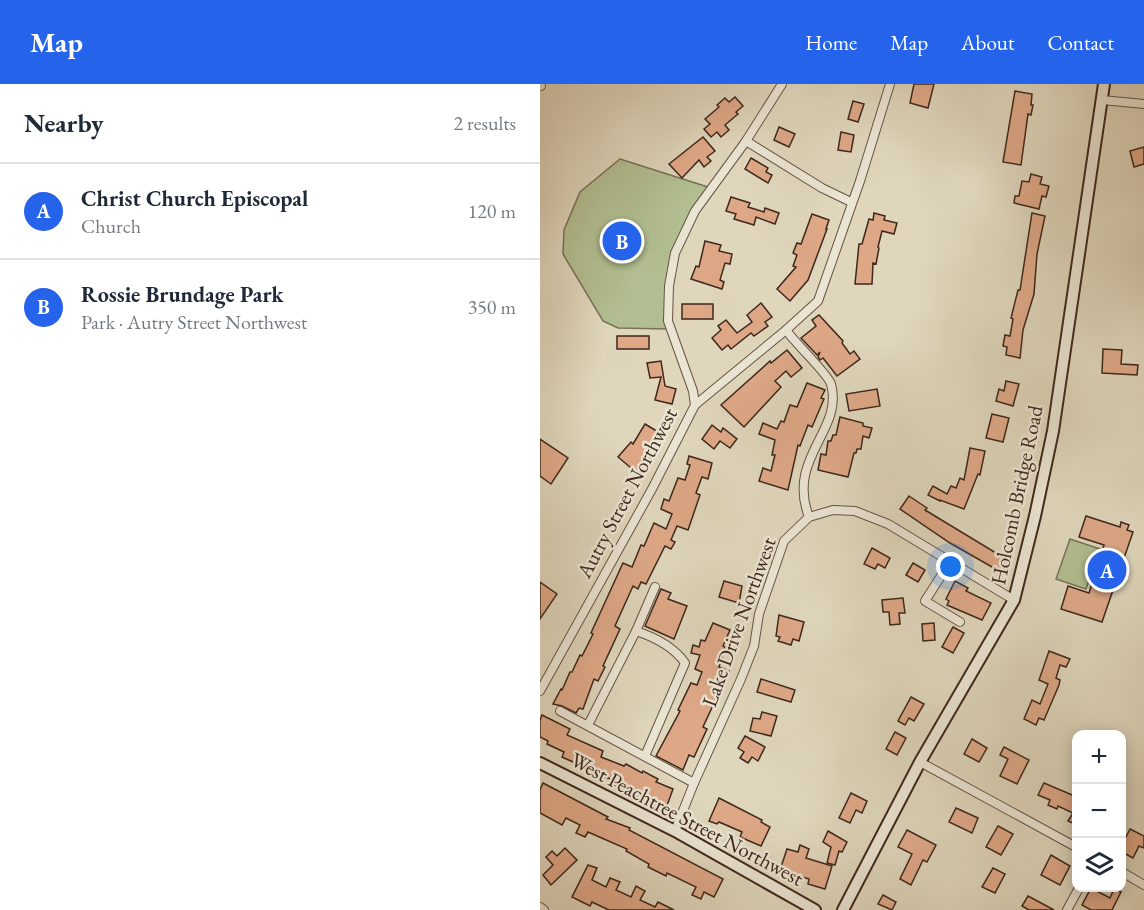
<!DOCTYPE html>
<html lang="en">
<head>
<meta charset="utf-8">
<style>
	:root { --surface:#fff; --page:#f2f2f3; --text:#1f2937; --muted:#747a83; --line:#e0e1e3; --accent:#2563eb }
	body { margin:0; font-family:"EB Garamond",serif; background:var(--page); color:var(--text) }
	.controls { position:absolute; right:18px; bottom:18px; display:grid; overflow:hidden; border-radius:12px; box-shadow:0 3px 15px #0003 }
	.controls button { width:54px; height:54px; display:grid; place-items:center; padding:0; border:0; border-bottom:2px solid var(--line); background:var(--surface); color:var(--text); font:30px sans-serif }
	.you { position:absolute; left:411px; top:483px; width:21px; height:21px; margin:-15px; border:4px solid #fff; border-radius:50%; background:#1a73e8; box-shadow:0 0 0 9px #1a73e833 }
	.badge { display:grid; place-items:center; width:39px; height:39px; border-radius:50%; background:var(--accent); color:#fff; font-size:20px; font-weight:700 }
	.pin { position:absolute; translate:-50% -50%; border:3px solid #fff; box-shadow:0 2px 6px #0006 }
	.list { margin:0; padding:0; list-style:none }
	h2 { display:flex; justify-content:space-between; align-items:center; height:78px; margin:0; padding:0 24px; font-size:26px }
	h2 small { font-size:20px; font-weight:400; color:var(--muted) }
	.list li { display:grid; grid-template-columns:39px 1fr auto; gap:18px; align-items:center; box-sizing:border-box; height:96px; padding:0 24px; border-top:2px solid var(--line) }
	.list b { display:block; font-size:22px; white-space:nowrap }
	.list p { margin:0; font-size:20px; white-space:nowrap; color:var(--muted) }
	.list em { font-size:20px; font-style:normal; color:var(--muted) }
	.icon { flex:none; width:33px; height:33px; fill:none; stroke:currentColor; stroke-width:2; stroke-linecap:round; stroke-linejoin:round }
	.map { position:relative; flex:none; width:604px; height:826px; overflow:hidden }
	header { display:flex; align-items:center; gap:36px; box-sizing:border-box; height:84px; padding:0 30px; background:var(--accent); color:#fff }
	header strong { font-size:28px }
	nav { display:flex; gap:33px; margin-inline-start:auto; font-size:21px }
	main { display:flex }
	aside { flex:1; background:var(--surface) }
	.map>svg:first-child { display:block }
	.green { fill:#b2be91; stroke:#787256; stroke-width:1.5 }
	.building { fill:#dea887; stroke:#3e271c; stroke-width:1.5 }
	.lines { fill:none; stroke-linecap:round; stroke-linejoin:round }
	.street-casing { stroke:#665344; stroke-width:10 }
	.secondary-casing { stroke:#3e271c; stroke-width:14 }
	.street { stroke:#eae4d3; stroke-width:8 }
	.secondary { stroke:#eae4d3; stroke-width:10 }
	.labels { text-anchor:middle; stroke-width:5; stroke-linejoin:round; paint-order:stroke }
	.street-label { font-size:21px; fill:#3e271c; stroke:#eae4d3 }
</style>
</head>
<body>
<header>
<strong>Map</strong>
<nav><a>Home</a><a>Map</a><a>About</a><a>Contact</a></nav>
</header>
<main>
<aside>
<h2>Nearby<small>2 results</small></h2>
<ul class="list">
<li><span class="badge">A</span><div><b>Christ Church Episcopal</b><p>Church</p></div><em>120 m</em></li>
<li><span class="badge">B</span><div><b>Rossie Brundage Park</b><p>Park · Autry Street Northwest</p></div><em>350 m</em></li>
</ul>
</aside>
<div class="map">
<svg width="604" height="826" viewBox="0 0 604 826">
	<rect width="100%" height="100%" fill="#dfd6bc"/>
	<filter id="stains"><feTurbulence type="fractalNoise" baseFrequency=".00333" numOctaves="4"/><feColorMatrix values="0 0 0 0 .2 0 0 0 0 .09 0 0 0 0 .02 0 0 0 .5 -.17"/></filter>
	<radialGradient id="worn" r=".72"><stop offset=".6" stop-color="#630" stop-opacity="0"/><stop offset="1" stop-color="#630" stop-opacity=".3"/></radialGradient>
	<g class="green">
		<polygon points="80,75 171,104 135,169 129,198 129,245 78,244 63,237 23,170 24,146 40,108"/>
		<polygon points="530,455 560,465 546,505 516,495"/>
	</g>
	<g class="building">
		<polygon points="374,0 394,0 388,24 370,19"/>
		<polygon points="475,7 492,10 491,21 493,21 491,31 488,30 481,81 463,78"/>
		<polygon points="195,13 203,22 196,28 198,30 185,41 189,46 181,53 177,48 171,53 164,45 170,40 165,35 179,23 177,21 185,14 189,18"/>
		<polygon points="313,17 324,20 318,38 308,35"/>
		<polygon points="239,43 255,50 249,63 234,56"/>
		<polygon points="301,48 314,51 311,68 298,66"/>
		<polygon points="163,53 175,67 167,73 171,77 164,83 159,76 142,94 129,80"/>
		<polygon points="604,63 604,80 594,83 590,67"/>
		<polygon points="211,74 228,84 226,88 232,91 228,99 205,85"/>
		<polygon points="491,90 502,93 500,100 509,102 506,113 502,112 499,125 474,119 475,112 479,112 482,97 489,98"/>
		<polygon points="191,113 210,119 208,123 224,128 225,124 239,129 235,140 216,133 214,141 194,135 196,130 186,127"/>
		<polygon points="334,129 345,132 344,136 357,139 354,150 342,147 338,163 339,164 336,180 333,179 332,200 315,200 319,160 322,160 329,135 333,136"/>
		<polygon points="492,129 505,132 497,170 494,210 483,246 480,274 466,271 467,263 463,262 465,251 470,252 473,235 471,234 478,206 480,206"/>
		<polygon points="272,130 289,136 286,145 287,145 268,196 250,217 237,205 256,183 253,182 257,171 253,169 257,159 261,160"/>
		<polygon points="165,157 181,161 179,167 192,170 190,180 185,179 180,196 184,198 182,205 151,195 156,182 159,183"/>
		<polygon points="221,219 232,233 225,238 228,242 214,252 211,249 191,265 188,261 182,266 172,254 181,246 178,242 186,236 197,249 212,238 207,231"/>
		<rect x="142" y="220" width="31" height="15"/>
		<polygon points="279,231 303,257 302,259 310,270 314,267 320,275 297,292 283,274 280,276 278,273 280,268 277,271 261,254 276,242 272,236"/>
		<rect x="77" y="252" width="32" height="13"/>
		<polygon points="563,265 582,266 581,280 598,281 597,291 562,289"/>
		<polygon points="247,266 262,284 251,293 246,287 235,297 241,303 204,343 181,321 230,277 231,279"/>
		<polygon points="121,277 125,302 136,305 132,320 115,316 121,293 110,294 107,279"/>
		<polygon points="466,297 479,300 473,322 456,317 459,305 464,307"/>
		<polygon points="267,299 285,306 281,314 284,315 272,343 268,341 260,362 258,361 248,406 219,397 223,384 231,387 235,371 232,371 235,356 219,350 223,339 237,345 241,337 244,338 250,321 257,323"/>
		<polygon points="337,305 340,322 309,327 306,310"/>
		<polygon points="452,330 469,334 463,358 446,354"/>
		<polygon points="300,333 323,339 323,342 332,344 329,354 323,352 321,365 317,365 316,369 314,369 308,393 278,386 281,370 286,371 288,357 291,357 293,351 296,351"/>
		<polygon points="105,340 120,349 106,371 110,374 97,389 78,373 91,358 93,360"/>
		<polygon points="172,341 181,348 183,344 197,355 190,364 180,357 174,365 162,355"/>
		<polygon points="0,355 28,374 11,400 0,392"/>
		<polygon points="430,364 445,367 440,391 438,390 424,425 400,416 400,417 388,411 393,402 407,410 411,402 416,404 420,394 424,396"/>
		<polygon points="149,372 172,379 168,395 162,393 156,409 160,411 148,446 137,442 131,456 135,458 131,465 125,462 106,500 101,498 98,505 93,502 75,542 80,545 63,582 65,583 58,597 54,595 43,625 39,624 36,629 22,622 13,620 21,605 22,606 30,588 32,588 40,571 42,572 53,550 51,549 83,479 92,483 101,461 104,462 114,439 126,445 132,430 121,425 124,415 129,417 138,394 145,396 150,381 147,380"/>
		<polygon points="369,412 387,424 385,426 466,475 459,487 410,459 360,425"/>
		<polygon points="546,432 580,443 581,438 589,441 587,446 593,448 562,538 521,525 528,502 549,509 564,461 539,453"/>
		<polygon points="332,464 350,474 345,484 338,480 335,485 324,480"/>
		<polygon points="373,479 385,486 378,498 366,491"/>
		<polygon points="184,497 202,502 199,519 179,513"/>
		<polygon points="415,497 428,504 426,507 451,519 442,536 407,521 409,517 406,515"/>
		<polygon points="0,498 17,510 0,535"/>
		<polygon points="121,505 131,509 128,515 147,522 134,555 105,542"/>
		<polygon points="363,514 365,529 359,529 360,540 350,541 349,528 343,528 342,516"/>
		<polygon points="239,531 264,538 259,557 253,555 251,561 238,557 240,553 236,552"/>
		<polygon points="173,539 190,546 183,562 185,563 179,583 189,587 163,643 167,645 154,673 149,671 143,686 116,672 140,627 138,626 151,599 157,601 162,588 155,585 160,571 151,569 153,561 159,563 161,556 165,557"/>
		<polygon points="394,539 395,556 383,557 382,540"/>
		<polygon points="413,543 424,549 413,569 402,563"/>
		<polygon points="509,567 530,575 526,583 520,581 516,594 520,596 519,601 504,636 499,634 496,641 484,635 492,616 500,620 508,600 499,596"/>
		<polygon points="221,595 255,606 251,618 217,608"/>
		<polygon points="371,613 384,620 374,637 369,634 365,641 358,637"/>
		<polygon points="222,628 237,632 231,652 210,647 213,634 220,635"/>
		<polygon points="2,631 30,645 27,651 63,667 61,673 84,682 86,680 102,689 103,687 118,695 116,698 133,705 125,727 74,701 76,697 41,684 42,682 22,673 24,668 7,660 8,657 0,653 0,636"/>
		<polygon points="355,648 366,654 357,671 346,665"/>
		<polygon points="205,652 225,663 218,677 212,673 208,679 200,674 204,668 198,664"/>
		<polygon points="432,655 447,664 439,678 424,670"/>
		<polygon points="464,663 489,676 477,700 460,692 468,675 460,671"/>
		<polygon points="3,699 68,733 66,735 90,744 89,746 183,795 174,813 164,808 161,815 152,811 156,803 127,789 126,792 108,783 109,780 86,767 87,765 48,748 45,753 36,749 40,741 26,734 22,741 0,729 0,706"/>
		<polygon points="504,699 537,713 537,741 528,737 533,729 518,722 517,725 508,721 510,716 498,711"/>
		<polygon points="311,709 327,717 322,729 316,726 310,739 299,734"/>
		<polygon points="179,714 222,736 221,738 230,743 221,762 200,753 202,748 179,738 177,740 169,737"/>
		<polygon points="416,724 438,734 432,749 409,738"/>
		<polygon points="458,742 473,750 461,771 446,763"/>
		<polygon points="590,745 604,752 604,764 599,762 593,774 582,768 582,761"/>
		<polygon points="367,746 396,761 387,778 383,776 371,801 360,795 372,770 358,763"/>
		<polygon points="288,747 307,758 302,768 299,767 295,781 287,779 291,763 283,758"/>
		<polygon points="260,761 269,765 266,774 292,782 285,805 268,800 269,795 240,786 247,765 258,768"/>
		<polygon points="25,764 37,776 11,801 3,791 13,781 6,773 12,767 17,772"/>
		<polygon points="511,771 530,782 520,801 501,791"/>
		<polygon points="48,781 57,784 52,796 66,803 70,794 80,798 76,806 91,813 96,802 105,807 100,816 115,823 118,818 134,826 69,826 52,818 50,822 32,813"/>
		<polygon points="453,784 465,790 455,809 442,803"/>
		<polygon points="551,804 570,814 574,805 581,808 572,826 551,826 542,821"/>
		<polygon points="343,811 356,818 352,826 338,820"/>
		<polygon points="488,812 514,826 489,826 482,822"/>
	</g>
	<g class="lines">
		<defs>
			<g id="street">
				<polyline points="0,1 1,2"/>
				<polyline points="562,16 604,20"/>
				<polyline points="206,57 282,104 311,118"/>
				<path d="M246,246C254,258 288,290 291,300C304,347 246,373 269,433"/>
				<polyline points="155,321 246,246 278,217 320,97 350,0"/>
				<polyline points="410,478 385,517 420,538"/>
				<path d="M96,547C114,553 134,563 145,579L105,672"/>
				<polyline points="0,607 112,405 155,321 153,307 128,237 129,202 135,169 155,127 206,57 242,0"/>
				<polyline points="20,627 154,699"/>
				<polyline points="48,641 96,547 115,503"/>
				<polyline points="380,678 536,763"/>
				<polyline points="135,747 154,699 201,595 214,562 219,530 244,457 269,433 293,426 315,427 348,440 474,516"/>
				<polyline points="582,788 604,801"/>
				<polyline points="0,823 4,826"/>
				<polyline points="527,826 539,804"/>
			</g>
			<g id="secondary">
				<polyline points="0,679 135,747 275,826"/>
				<polyline points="303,826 380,678 474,516 495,432 513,347 564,0"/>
			</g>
		</defs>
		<use href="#street" class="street-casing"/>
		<use href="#secondary" class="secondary-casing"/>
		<use href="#street" class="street"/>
		<use href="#secondary" class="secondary"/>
	</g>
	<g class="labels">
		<g class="street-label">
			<text transform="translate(87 409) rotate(-62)" y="7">Autry Street Northwest</text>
			<text transform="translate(477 411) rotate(-78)" y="7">Holcomb Bridge Road</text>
			<text transform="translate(199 538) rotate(-70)" y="7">Lake Drive Northwest</text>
			<text transform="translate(147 735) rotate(28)" y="7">West Peachtree Street Northwest</text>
		</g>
	</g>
	<rect width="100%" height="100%" filter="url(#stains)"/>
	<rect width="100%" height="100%" fill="url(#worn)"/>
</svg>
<div class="controls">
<button>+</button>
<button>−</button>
<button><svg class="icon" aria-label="layers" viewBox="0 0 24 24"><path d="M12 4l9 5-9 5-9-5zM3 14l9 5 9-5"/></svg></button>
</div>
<div class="you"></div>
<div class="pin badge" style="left:567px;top:486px">A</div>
<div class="pin badge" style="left:82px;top:157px">B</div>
</div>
</main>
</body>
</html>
